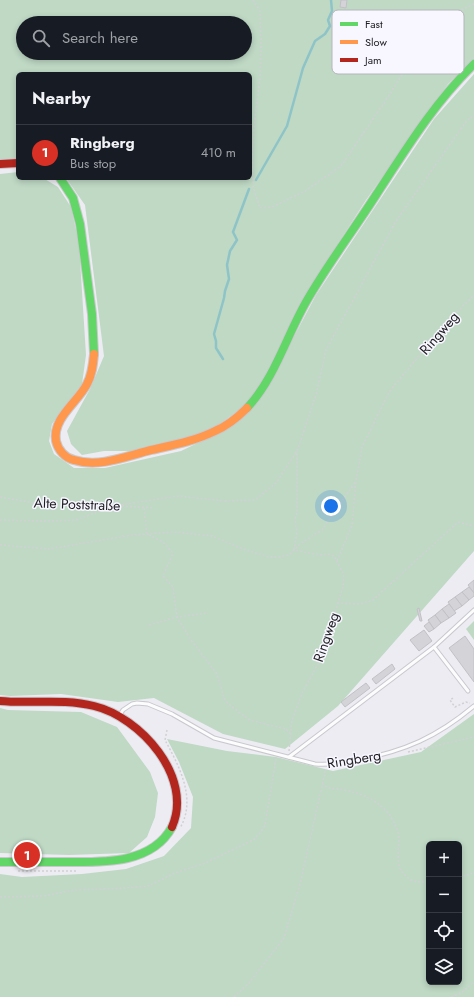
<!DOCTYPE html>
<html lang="en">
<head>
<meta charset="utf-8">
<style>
	:root { --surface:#171b24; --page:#242831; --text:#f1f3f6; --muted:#9ea1a6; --line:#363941; --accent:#d93025 }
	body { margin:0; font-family:Jost,sans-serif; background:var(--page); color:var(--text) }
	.controls { position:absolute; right:12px; bottom:12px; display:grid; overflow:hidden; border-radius:6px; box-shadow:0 2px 6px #0003 }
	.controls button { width:36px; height:36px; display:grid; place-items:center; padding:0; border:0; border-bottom:1px solid var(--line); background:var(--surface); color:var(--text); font:20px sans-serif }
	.you { position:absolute; left:331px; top:506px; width:14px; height:14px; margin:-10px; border:3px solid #fff; border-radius:50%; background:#1a73e8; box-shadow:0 0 0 6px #1a73e833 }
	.badge { display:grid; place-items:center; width:26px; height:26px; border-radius:50%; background:var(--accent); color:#fff; font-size:13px; font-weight:700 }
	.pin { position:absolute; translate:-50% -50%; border:2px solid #fff; box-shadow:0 1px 4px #0006 }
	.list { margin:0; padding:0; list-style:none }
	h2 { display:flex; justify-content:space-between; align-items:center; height:52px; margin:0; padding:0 16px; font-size:17px }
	h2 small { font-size:13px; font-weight:400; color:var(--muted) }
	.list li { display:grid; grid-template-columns:26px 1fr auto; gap:12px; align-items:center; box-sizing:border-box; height:56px; padding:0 16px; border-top:1px solid var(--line) }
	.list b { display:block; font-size:15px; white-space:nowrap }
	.list p { margin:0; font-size:13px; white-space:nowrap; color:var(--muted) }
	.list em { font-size:13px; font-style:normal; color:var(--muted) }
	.icon { flex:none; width:22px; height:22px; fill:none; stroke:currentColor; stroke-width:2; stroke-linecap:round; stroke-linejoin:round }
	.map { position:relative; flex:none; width:474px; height:997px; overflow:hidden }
	.search { position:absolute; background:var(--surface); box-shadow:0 2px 6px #0003; left:16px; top:16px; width:236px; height:44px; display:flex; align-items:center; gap:10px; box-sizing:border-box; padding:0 14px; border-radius:22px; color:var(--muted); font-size:15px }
	.panel { position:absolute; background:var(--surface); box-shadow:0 2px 6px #0003; left:16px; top:72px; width:236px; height:108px; border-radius:6px }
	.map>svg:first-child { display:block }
	.green { fill:#bfd9c5; fill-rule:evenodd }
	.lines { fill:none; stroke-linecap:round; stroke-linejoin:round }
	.stream { stroke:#8ec4c7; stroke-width:2.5 }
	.building { fill:#d4d3d8; stroke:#c2c1c6 }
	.lane-casing { stroke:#c9c8cd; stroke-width:5 }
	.fast-casing { stroke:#c9c8cd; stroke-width:10 }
	.slow-casing { stroke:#c9c8cd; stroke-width:10 }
	.jam-casing { stroke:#c9c8cd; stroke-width:10 }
	.path { stroke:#d1d1d3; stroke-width:1.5; stroke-dasharray:2 2; stroke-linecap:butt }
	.lane { stroke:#fcfcfd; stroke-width:3 }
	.fast { stroke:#63d668; stroke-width:8 }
	.slow { stroke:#ff974d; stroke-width:8 }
	.jam { stroke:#b3261e; stroke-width:8 }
	.labels { text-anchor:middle; stroke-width:3; stroke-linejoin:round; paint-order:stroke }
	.street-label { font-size:14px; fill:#1d1c21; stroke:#f8f6ff }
	.key { fill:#f8f6ff; stroke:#b6b5bc; stroke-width:1 }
	.key-label { font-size:11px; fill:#1d1c21 }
</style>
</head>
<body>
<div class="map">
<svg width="474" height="997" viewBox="0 0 474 997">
	<rect width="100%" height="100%" fill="#edecf2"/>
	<g class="green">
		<path d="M0,0H474V59L448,84L366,200L308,290L265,376L257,390L240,409L217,426L203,433L178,442L131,451H104L82,455L71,444L67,431L90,389L104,356L85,205L66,178H250V74H18V160H0ZM23,23H245V53H23Z"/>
		<polygon points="474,74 474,551 338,706 285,749 223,734 154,698 118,702 61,694 10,696 0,695 0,174 18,172 18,178 43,178 58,187 71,207 79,244 86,355 82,384 52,424 49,441 54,454 74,468 105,468 181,451 225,430 233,425 245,415 263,395 316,295 434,119"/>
		<polygon points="474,621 474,640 466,629"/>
		<polygon points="0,708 8,710 81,712 117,727 150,772 158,793 155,817 147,837 129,853 69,855 0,853"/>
		<path d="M474,714V997H0V874L22,877L82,874L126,869L164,856L191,828L193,797L179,762L167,739L227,751L276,757L333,771L421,752ZM429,844H459V982H429Z"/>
	</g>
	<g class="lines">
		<g class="stream">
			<polyline points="256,180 287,126 303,68 315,41 325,34 330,26 328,20 332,11 331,0"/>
			<polyline points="223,359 216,348 216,341 214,334 224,298 225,291 229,279 227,265 230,251 237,240 233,232 249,189"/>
		</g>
	</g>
	<g class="building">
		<polygon points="341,0 347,0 346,8 340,7"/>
		<polygon points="474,580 474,593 468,585"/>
		<polygon points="469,587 474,593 474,596 469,600 462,592"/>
		<polygon points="462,592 469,600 462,606 455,597"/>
		<polygon points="455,597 462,606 454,611 448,602"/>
		<polygon points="449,604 456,613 449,618 442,609"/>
		<polygon points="419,608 422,621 420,621 417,609"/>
		<polygon points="442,609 449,618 441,623 435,615"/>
		<polygon points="435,615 441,623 434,629 428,620"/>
		<polygon points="429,622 434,629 429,632 424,626"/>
		<polygon points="424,630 432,641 419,651 410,640"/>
		<polygon points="465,636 474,649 474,682 449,648"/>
		<polygon points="392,664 395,669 376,684 372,679"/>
		<polygon points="366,683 370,688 345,707 341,702"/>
	</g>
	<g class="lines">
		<defs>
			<g id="lane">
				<polyline points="434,647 468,691"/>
				<path d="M119,716L123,710L132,704L137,703L148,704L172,714L214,738L315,764C330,765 344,763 358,760C405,751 437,737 474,706"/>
				<polyline points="289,757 434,647 474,610"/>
			</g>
			<g id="fast">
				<polyline points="60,178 73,198 80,224 92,314 94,354"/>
				<path d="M247,408C275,378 286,337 306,302C327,265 353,231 376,195C406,149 434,103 474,64"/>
				<path d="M0,862C20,862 41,862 61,862C98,862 151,866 172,827"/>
			</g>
			<path id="slow" d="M94,354C93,365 92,375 87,384C78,402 52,418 56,441C58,450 65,458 74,460C99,468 127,456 151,450C173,445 195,441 215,431C227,426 238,417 247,408"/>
			<g id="jam">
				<polyline points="0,164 18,163"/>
				<path d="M0,701C31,704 63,698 94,706C140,717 194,777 172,827"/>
			</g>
		</defs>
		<use href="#lane" class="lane-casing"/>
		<use href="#fast" class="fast-casing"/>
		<use href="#slow" class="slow-casing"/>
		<use href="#jam" class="jam-casing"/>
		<g class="path">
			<polyline points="253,0 260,11 261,45 260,78 254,127 252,168 254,190 260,208 272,207 305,191 341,166 390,94 426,36 446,17 474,4"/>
			<polyline points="0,497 46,505 112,506"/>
			<polyline points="122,506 154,508"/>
			<polyline points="144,508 147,534"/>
			<polyline points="0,520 47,521 76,520 113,506 177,496 225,501 255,500 276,483 297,451 316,395 326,350 396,221 465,123 474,115"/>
			<polyline points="149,535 163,542 173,553 163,576 173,587 177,617 191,640 217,674 225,701 249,720 286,729 291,735"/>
			<polyline points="0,545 49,549 132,535 174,532 212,536 243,549 269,557 280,557 289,555 300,544 322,530 356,481"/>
			<polyline points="337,561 352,525 356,481 362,447 389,392 447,322 474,295"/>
			<polyline points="337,603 360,604 373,600 458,522 474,526"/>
			<polyline points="149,625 177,617 208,613"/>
			<polyline points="453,698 450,700 455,707 466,702 470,703"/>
			<path d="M167,730L165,740C179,766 197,799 180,828"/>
			<polyline points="289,751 292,720 303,691 318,664 343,587 344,575 334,556 327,554 319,555 294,550 297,533 295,518 297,513 297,451"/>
			<polyline points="408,752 474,737"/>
			<path d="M322,783C328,790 336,788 344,790C362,793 377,800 389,814C393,820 397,827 398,833C401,848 393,866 406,876C408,878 411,881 414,881C418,882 424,882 429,882"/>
			<polyline points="18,871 78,871"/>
			<polyline points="459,877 474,873"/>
			<polyline points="0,897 43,896 74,890 125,888 148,886 175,873 205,863 253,840 260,833 265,825 276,759"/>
			<polyline points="234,997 249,983 284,938 300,884 325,773 324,769"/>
			<polyline points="451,997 461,993 474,982"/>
		</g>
		<use href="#lane" class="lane"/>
		<use href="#fast" class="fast"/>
		<use href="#slow" class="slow"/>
		<use href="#jam" class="jam"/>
	</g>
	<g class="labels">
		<g class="street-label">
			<text transform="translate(439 333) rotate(-49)" y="5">Ringweg</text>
			<text transform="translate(77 504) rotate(2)" y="5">Alte Poststraße</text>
			<text transform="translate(326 637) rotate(-71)" y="5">Ringweg</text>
			<text transform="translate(354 759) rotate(-9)" y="5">Ringberg</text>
		</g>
	</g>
	<rect x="332" y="10" width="132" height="64" rx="6" class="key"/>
	<rect x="340" y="22" width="18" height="4" fill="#63d668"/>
	<rect x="340" y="40" width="18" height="4" fill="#ff974d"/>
	<rect x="340" y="58" width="18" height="4" fill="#b3261e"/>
	<g class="key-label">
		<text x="365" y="28">Fast</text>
		<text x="365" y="46">Slow</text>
		<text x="365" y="64">Jam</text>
	</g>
</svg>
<div class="controls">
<button>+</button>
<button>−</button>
<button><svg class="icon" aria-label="locate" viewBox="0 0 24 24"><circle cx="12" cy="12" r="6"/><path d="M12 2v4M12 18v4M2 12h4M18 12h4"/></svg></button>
<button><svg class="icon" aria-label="layers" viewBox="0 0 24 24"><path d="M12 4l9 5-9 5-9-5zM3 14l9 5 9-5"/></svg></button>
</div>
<div class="you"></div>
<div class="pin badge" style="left:27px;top:855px">1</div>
<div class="search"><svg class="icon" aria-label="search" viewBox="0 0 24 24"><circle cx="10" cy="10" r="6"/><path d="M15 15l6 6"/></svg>Search here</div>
<section class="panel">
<h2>Nearby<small></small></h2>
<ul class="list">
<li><span class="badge">1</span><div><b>Ringberg</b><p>Bus stop</p></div><em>410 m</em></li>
</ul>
</section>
</div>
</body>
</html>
